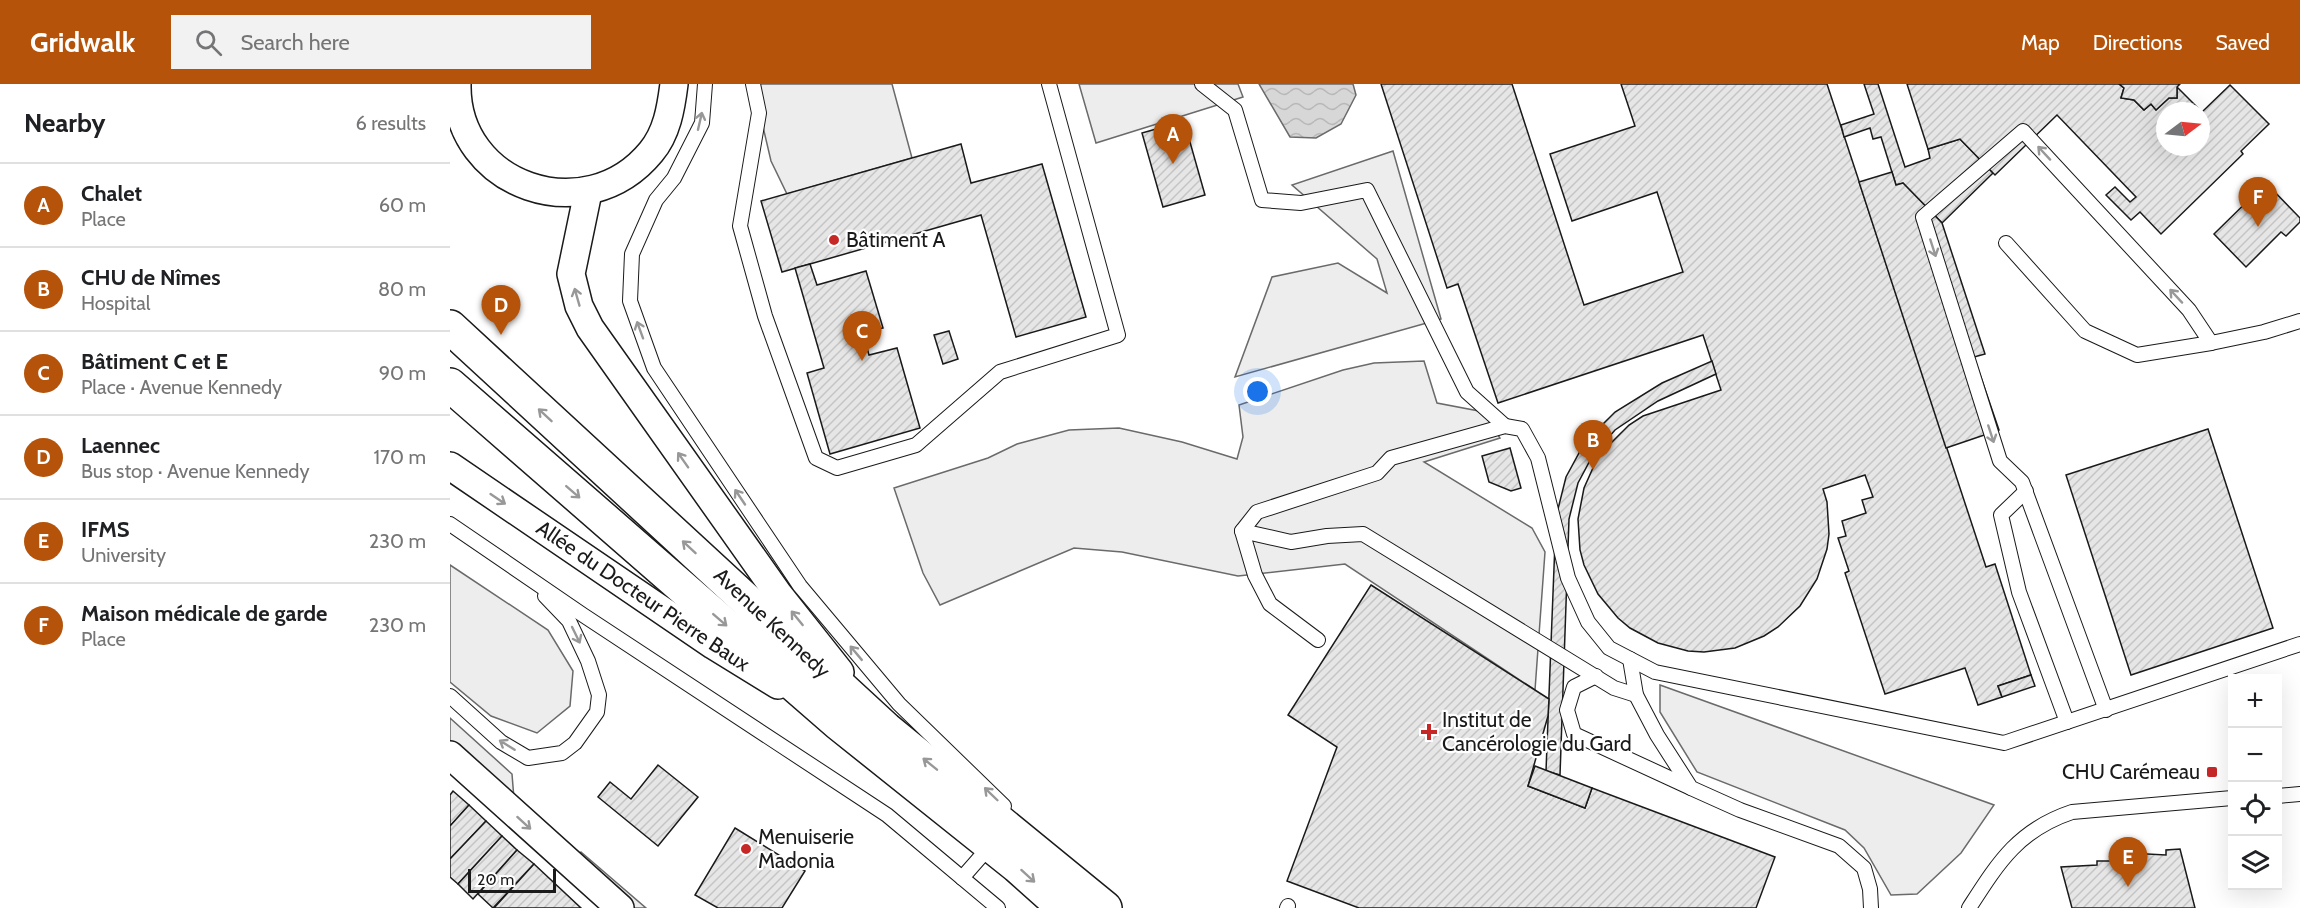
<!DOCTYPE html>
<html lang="en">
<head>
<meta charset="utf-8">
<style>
	:root { --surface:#fff; --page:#f2f2f2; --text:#202124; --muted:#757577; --line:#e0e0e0; --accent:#b45309 }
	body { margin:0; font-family:Cabin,sans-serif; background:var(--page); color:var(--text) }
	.controls { position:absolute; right:18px; bottom:18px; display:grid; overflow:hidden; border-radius:0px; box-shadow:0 6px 24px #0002 }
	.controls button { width:54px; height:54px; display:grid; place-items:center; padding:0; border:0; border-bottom:2px solid var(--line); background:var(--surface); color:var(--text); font:30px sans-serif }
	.compass { position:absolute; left:1706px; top:18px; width:54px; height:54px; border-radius:50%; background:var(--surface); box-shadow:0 6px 24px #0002; rotate:74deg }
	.scale { position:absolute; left:18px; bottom:15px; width:88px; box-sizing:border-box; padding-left:6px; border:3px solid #1a1a1a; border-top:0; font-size:16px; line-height:21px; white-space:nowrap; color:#1a1a1a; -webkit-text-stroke:4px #fff; paint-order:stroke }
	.you { position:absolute; left:808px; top:308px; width:21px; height:21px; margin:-15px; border:4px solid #fff; border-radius:50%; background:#1a73e8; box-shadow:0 0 0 9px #1a73e833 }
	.badge { display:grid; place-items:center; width:39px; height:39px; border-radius:50%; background:var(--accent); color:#fff; font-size:20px; font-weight:700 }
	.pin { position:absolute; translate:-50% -50px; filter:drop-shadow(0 2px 3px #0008) }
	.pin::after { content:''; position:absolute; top:32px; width:21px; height:18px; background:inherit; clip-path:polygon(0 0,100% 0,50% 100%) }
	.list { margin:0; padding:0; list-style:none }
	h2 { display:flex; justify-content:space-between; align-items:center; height:78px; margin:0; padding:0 24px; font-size:26px }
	h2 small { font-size:20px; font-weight:400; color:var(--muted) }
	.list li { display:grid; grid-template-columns:39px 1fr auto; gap:18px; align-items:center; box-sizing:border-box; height:84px; padding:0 24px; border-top:2px solid var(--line) }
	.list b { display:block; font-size:22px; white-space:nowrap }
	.list p { margin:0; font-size:20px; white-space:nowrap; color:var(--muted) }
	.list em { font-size:20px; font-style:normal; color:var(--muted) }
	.icon { flex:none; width:33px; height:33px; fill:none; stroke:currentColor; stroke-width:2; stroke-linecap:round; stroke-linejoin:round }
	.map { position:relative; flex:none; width:1850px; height:824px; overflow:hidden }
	header { display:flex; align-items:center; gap:36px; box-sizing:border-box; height:84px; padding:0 30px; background:var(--accent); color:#fff }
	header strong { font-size:28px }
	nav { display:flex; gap:33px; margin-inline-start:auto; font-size:21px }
	.search { width:420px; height:54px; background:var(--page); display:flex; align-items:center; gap:15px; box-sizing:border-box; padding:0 21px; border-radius:0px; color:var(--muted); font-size:22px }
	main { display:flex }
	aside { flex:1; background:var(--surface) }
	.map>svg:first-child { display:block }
	.built { fill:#ededed; stroke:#6a6a6a; stroke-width:1.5 }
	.water { fill:url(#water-waves); stroke:#6a6a6a; stroke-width:1.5 }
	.building { fill:url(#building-hatch); stroke:#1a1a1a; stroke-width:1.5; fill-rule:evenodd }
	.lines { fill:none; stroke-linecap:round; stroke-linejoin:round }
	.lane-casing { stroke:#1a1a1a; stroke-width:16 }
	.street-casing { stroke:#1a1a1a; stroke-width:30 }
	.secondary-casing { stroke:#1a1a1a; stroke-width:36 }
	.lane { stroke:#fff; stroke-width:14 }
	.street { stroke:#fff; stroke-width:27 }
	.secondary { stroke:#fff; stroke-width:33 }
	.oneway { stroke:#989898 }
	.poi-dot { fill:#c62828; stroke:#fff; stroke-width:2 }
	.labels { text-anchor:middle; stroke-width:4.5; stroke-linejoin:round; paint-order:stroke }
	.poi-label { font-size:21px; fill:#1a1a1a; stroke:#fff; text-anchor:start }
	.street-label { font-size:21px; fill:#1a1a1a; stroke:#fff }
</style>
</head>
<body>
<header>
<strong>Gridwalk</strong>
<div class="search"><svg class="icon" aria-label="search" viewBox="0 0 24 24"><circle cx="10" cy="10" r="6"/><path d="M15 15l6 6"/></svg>Search here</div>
<nav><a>Map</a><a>Directions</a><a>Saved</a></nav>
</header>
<main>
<aside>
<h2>Nearby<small>6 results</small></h2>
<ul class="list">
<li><span class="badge">A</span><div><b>Chalet</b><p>Place</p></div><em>60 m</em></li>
<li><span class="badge">B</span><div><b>CHU de Nîmes</b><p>Hospital</p></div><em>80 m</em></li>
<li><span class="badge">C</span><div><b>Bâtiment C et E</b><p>Place · Avenue Kennedy</p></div><em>90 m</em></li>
<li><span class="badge">D</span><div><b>Laennec</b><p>Bus stop · Avenue Kennedy</p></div><em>170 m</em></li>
<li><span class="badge">E</span><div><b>IFMS</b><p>University</p></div><em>230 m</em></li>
<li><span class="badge">F</span><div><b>Maison médicale de garde</b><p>Place</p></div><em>230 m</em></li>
</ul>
</aside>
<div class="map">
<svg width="1850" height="824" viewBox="0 0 1850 824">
	<defs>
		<pattern id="water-waves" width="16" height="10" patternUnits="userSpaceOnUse" patternTransform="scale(1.5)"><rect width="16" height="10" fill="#d7d7d7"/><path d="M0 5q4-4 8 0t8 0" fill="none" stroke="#b8b8b8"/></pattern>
		<pattern id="building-hatch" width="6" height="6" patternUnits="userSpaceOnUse" patternTransform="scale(1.5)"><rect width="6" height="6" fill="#e6e6e6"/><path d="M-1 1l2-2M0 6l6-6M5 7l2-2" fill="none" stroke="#c5c5c5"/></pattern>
	</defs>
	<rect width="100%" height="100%" fill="#fff"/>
	<g class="built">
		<polygon points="303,0 442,0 462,74 337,110 321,77"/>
		<polygon points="629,0 788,0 793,13 646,59"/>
		<polygon points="943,67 991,235 785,293 822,193 888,179 937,209 927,175 842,101"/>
		<polygon points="974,277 987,319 1034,328 1050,354 974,378 1082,444 1095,468 1085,606 895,480 788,492 672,468 624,464 490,521 473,489 444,404 538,374 567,360 619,346 669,344 732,358 787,375 793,353 789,321 893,286 924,279"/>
		<polygon points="0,481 98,546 123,587 120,622 87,649 41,632 0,598"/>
		<polygon points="1210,601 1544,721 1511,769 1467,810 1441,811 1414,764 1395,746 1247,688 1210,628"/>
		<polygon points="0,634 62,690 64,715 0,657"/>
		<polygon points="131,768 196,824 185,824 126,773"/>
	</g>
	<polygon class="water" points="809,0 903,0 906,11 891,40 866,54 840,53"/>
	<g class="building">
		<polygon points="931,0 1062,0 1134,221 1233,188 1207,108 1122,137 1100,70 1185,42 1171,0 1377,0 1536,483 1545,480 1581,591 1548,602 1552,613 1528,621 1515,584 1435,610 1395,489 1399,487 1388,454 1396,452 1392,437 1416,429 1412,416 1423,413 1415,391 1373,405 1377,418 1379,450 1377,465 1367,495 1350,522 1328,543 1314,552 1285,564 1254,568 1238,567 1208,559 1180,544 1168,534 1148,510 1134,481 1130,466 1128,435 1134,404 1147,375 1157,363 1179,341 1193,332 1271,306 1253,251 1048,319 1008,200 997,204"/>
		<polygon points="1414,0 1428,0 1455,83 1480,74 1478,65 1510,55 1543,89 1492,139 1453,99 1446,101 1431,53 1423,55 1420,44 1394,53 1391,41 1424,30"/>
		<path d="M1457,0H1669L1674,4L1671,14L1684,16L1694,26L1701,20L1706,26L1719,14H1727V3L1752,28L1780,1L1819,40L1791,67L1793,70L1711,150L1690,128L1681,136L1656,111L1665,103L1680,118L1686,113L1607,31L1545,91L1510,55L1478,65ZM1715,27H1751V63H1715Z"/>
		<polygon points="1669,0 1730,0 1727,3 1727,14 1719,14 1706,26 1701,20 1694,26 1684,16 1671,14 1674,4"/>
		<polygon points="734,37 755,111 713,123 692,49"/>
		<polygon points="511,60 521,99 592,80 636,233 566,253 531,131 332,188 311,117"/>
		<polygon points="1442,88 1446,101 1453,99 1492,139 1535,270 1524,273 1549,346 1496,364 1409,98"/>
		<polygon points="1816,99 1850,134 1850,138 1836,152 1831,148 1796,183 1764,150"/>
		<polygon points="360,180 367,201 416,187 433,244 413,249 419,271 447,264 470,344 380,370 357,289 374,284 345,184"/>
		<polygon points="499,247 508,275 493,280 484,251"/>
		<polygon points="1262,277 1266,290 1208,317 1165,346 1143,371 1128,399 1119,435 1110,691 1096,687 1106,433 1116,393 1135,358 1165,328 1212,299"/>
		<polygon points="1758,345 1823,544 1681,591 1616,391"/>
		<polygon points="1060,364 1071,404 1061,407 1039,398 1032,372"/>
		<polygon points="921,501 1099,615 1098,632 1078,702 1135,724 1142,704 1325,773 1306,824 909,824 837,797 887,663 838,631"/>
		<polygon points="1581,591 1585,602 1552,613 1548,602"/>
		<polygon points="208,681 248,713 208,762 148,713 160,698 181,715"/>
		<polygon points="1085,682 1142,704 1135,724 1078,702"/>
		<polygon points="3,707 19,721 0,742 0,711"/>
		<polygon points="19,721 36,737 0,775 0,742"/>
		<polygon points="36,737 52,752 8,800 0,793 0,775"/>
		<polygon points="285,744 355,787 332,824 268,824 245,811"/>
		<polygon points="52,752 67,766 23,815 8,800"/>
		<polygon points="1730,765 1745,824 1622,824 1611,783 1647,781 1647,777 1677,777 1678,769 1716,771 1716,766"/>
		<polygon points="67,766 84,780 43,824 28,810"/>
		<polygon points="84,780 131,824 44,824"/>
	</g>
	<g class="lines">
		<defs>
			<g id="lane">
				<polyline points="255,0 252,39 224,94 206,116 182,170 180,217 204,284 350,502 449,620 554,722"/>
				<polyline points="303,0 309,29 290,142 315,232 366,374 387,384 466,361 550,288 668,251 599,0"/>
				<polyline points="752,0 785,26 812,116 851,119 917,106 1017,308 1055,342"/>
				<polyline points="1556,159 1635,247 1687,271 1761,259 1814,248 1850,237"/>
				<polyline points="1576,407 1551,431 1569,508 1617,638"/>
				<polyline points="0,440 133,531 437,731 548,824"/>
				<polyline points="792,447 805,491 820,520 868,556"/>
				<polyline points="1180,575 1186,611 1207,651 1241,704 1290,726 1389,762 1414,784 1420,805 1421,824"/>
				<polyline points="1146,592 1124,603 1117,626 1124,650 1241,704"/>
				<polyline points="1186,611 1164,604 913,450 877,452 841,458 792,447 807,428 927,389 941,374 1055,342 1072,345 1088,374 1118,494 1138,538 1159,564 1205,588 1554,659 1850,560"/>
				<polyline points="0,612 51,658 78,674 112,669 125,659 147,628 149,611 138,577 119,537 95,512"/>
				<polyline points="1656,626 1572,398 1550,377 1473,133 1573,47 1739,226 1761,259"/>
				<polyline points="1828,712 1850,710"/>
				<polyline points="512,794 541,761"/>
				<polyline points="837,824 838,822"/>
				<path d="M1519,824C1548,779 1568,746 1622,728L1782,714"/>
			</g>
			<g id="street">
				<path d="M7,0C5,103 136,147 201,68C217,49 221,24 224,0"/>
				<polyline points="138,108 121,190 129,222 140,244 329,511 390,588"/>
				<polyline points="0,382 263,561 328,601"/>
				<polyline points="0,671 170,824"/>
			</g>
			<g id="secondary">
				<polyline points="0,243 436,645 655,824"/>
				<polyline points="0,301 388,639 567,782 614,824"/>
			</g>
		</defs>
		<use href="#lane" class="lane-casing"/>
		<use href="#street" class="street-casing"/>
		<use href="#secondary" class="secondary-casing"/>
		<use href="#lane" class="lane"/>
		<use href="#street" class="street"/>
		<use href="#secondary" class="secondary"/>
	</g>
	<defs><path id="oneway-shaft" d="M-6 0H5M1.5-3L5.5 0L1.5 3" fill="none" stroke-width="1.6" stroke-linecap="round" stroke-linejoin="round" transform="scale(1.5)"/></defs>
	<g class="oneway">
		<use href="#oneway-shaft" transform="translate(250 37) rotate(-77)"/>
		<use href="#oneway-shaft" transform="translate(1594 69) rotate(-133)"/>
		<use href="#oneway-shaft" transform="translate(1483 164) rotate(72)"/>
		<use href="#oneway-shaft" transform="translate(1726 212) rotate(-133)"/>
		<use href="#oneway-shaft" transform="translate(127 213) rotate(-106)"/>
		<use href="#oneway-shaft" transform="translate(190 246) rotate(-110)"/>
		<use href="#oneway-shaft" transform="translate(95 331) rotate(-137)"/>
		<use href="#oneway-shaft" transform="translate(1541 350) rotate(72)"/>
		<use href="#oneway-shaft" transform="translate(233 376) rotate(-125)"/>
		<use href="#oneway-shaft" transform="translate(123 408) rotate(41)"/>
		<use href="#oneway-shaft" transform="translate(290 413) rotate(-124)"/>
		<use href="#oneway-shaft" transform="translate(48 415) rotate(34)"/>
		<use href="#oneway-shaft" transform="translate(239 463) rotate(-137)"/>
		<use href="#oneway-shaft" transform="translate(347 534) rotate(-129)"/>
		<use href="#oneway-shaft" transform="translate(270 536) rotate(41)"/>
		<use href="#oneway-shaft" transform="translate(126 551) rotate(64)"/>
		<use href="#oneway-shaft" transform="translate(406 569) rotate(-130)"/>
		<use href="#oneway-shaft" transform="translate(57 661) rotate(-148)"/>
		<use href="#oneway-shaft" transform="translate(480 680) rotate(-141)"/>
		<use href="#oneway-shaft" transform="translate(541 710) rotate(-136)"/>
		<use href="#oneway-shaft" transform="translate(74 739) rotate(42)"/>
		<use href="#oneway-shaft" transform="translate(578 792) rotate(42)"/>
	</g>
	<g class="poi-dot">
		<circle cx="384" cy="156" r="6"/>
		<path d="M976 639h6v6h6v6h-6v6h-6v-6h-6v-6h6z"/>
		<rect x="1756" y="682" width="12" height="12" rx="3"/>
		<circle cx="296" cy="765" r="6"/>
	</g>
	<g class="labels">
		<g class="poi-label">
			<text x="396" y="163">Bâtiment A</text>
			<text x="992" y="643">Institut de<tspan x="992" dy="24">Cancérologie du Gard</tspan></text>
			<text x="1750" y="695" text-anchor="end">CHU Carémeau</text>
			<text x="308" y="760">Menuiserie<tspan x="308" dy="24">Madonia</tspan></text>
		</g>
		<g class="street-label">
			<text transform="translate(193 512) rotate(34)" y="7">Allée du Docteur Pierre Baux</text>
			<text transform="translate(322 539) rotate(43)" y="7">Avenue Kennedy</text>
		</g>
	</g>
</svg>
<div class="controls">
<button>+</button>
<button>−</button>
<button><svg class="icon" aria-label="locate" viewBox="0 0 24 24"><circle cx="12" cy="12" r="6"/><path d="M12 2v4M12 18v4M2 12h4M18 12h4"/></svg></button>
<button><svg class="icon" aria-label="layers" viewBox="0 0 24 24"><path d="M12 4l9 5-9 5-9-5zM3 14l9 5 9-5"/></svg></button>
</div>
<svg class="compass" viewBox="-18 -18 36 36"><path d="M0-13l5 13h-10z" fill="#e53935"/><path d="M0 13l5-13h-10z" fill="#757577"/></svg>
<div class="scale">20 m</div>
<div class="you"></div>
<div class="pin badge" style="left:723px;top:80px">A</div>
<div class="pin badge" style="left:1143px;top:386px">B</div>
<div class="pin badge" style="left:412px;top:277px">C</div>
<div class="pin badge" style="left:51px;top:251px">D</div>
<div class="pin badge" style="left:1678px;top:803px">E</div>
<div class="pin badge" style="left:1808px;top:143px">F</div>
</div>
</main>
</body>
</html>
